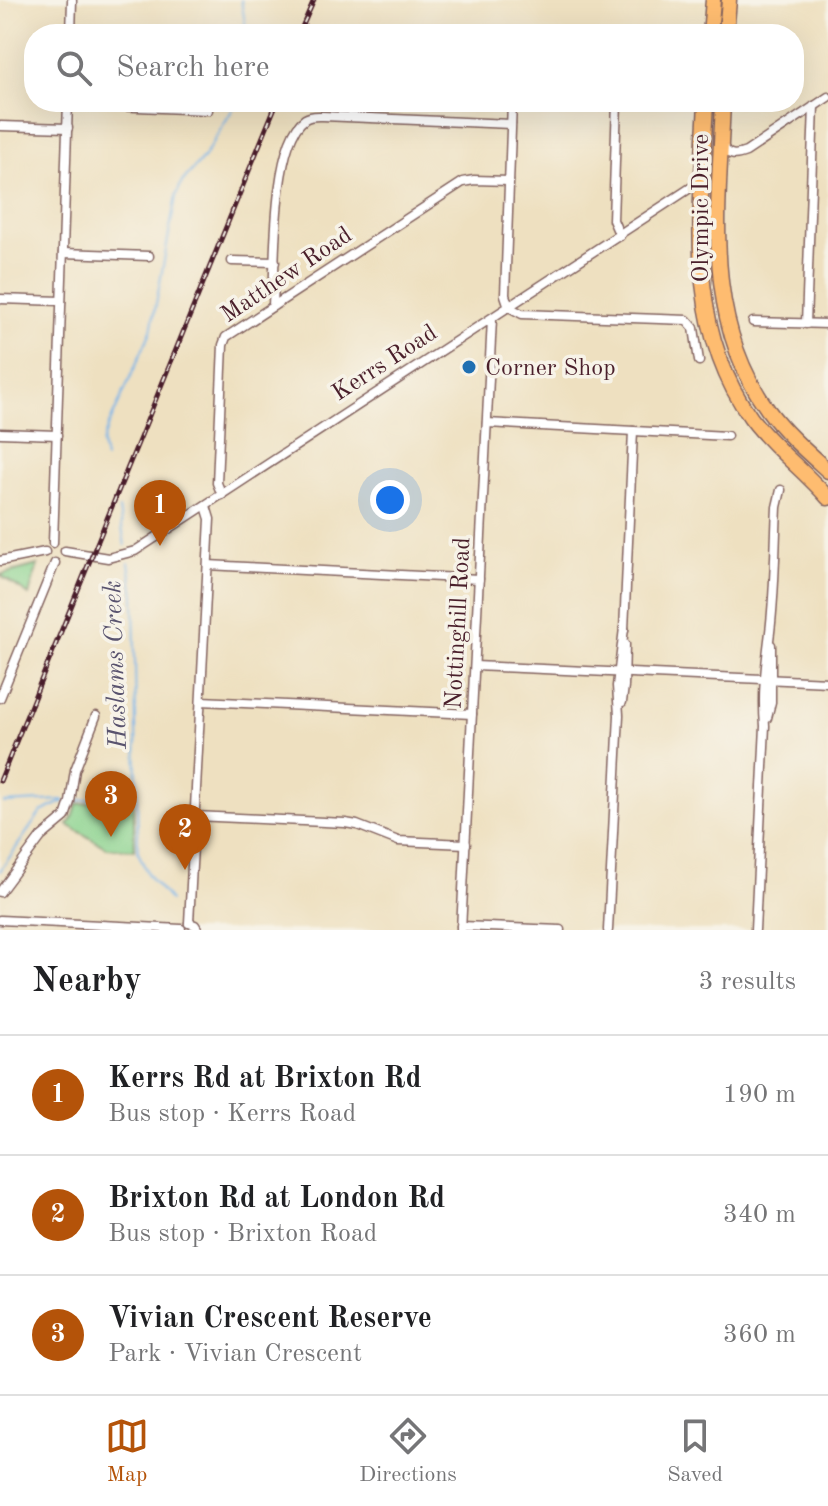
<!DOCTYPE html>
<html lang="en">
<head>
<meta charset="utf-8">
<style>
	:root { --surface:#fff; --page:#f2f2f2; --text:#202124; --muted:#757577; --line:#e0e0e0; --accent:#b45309 }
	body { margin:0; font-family:"Old Standard TT",serif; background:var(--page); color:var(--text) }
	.you { position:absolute; left:390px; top:500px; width:28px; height:28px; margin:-20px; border:6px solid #fff; border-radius:50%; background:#1a73e8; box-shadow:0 0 0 12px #1a73e833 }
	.badge { display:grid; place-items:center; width:52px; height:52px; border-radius:50%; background:var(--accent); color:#fff; font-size:26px; font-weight:700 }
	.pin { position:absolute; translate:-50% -66px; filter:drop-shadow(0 2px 4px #0008) }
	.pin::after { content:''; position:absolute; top:42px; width:28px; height:24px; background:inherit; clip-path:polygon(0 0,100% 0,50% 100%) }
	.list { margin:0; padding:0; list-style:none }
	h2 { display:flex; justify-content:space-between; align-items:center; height:104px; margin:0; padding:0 32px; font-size:34px }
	h2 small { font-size:26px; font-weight:400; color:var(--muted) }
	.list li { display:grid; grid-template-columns:52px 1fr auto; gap:24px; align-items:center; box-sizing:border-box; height:120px; padding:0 32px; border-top:2px solid var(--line) }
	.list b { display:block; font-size:30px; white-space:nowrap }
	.list p { margin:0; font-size:26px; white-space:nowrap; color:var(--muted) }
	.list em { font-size:26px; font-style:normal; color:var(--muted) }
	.icon { flex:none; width:44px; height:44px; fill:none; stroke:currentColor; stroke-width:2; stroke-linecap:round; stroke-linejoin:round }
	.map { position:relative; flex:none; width:828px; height:930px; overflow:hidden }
	.search { position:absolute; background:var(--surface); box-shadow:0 8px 32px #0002; left:24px; right:24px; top:24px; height:88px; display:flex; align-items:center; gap:20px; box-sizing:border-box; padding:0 28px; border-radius:32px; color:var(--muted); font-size:30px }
	.sheet { height:464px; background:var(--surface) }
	nav { display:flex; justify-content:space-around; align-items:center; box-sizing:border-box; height:112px; border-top:2px solid var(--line); background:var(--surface); font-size:22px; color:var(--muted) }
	nav a { display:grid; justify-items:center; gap:4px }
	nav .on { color:var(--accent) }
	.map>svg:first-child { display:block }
	.green { fill:#8ad38e; stroke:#6a795c; stroke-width:2 }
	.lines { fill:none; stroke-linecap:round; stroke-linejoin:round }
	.stream { stroke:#76b4e9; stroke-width:2 }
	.minor-casing { stroke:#83635f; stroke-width:11 }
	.trunk-casing { stroke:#83635f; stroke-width:17 }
	.minor { stroke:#fff; stroke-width:8 }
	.trunk { stroke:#febc70; stroke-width:14 }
	.rail-casing { stroke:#4a1f2b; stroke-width:5 }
	.rail { stroke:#f7f3e8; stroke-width:2; stroke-dasharray:6; stroke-linecap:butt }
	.poi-dot { fill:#1f6fb2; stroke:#f7f3e8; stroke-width:3 }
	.labels { text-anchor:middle; stroke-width:7; stroke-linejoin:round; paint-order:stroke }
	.street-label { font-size:24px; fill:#4a1f2b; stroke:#f7f3e8 }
	.poi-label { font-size:24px; fill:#4a1f2b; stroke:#f7f3e8; text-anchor:start }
	.water-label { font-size:26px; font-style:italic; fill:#59536e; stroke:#f7f3e8 }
</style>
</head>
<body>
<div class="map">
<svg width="828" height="930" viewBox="0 0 828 930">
	<rect width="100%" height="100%" fill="#f7f3e8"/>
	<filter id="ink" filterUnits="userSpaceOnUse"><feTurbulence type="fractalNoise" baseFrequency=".0125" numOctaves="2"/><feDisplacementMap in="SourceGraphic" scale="16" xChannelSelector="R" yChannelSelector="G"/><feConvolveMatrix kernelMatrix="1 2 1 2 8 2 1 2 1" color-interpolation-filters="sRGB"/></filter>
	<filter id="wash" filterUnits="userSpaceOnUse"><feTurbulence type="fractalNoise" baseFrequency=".006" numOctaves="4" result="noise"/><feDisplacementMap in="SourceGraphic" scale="32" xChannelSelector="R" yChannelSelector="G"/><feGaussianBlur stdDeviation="1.8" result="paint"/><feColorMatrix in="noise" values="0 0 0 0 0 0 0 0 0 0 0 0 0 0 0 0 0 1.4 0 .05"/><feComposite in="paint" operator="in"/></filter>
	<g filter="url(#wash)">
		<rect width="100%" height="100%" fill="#eee0c0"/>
		<g class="green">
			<polygon points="38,565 29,595 0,575"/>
			<polygon points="133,800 135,850 107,848 68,825 74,815 77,804"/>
		</g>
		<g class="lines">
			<g class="stream">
				<polyline points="241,0 247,34"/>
				<polyline points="105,459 102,444 105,434 151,331 176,196 182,182 204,157 237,102"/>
				<polyline points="119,509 125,546"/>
				<polyline points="129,563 134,595 138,852 148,875 170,901"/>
				<polyline points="72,801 127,796 132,793 136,782"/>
				<polyline points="4,803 62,800"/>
				<polyline points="0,871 41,812 65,801"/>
			</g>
		</g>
	</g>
	<g filter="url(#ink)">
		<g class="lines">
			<defs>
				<g id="minor">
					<polyline points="71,34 72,0"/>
					<polyline points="512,102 505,295 509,307 522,314 687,320 694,328 699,361"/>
					<polyline points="617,102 613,220 620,236"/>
					<polyline points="68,104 208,110"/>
					<polyline points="0,126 68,128"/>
					<path d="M723,145C727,157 736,156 746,152L828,97"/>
					<polyline points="63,253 149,256"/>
					<polyline points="232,261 275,262"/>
					<polyline points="0,299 61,301"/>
					<path d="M273,306C275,267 272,142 305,119C311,115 317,116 323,116L511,124"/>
					<polyline points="753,322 828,324"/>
					<polyline points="806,324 814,106"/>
					<polyline points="487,423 727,436"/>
					<polyline points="0,433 57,435"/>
					<polyline points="222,495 217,483 223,345 226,337 463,182 474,180 509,181"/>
					<polyline points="53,543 68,102"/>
					<polyline points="65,551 108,558 135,551 701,181"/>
					<polyline points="0,561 45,552"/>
					<polyline points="208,565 479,579"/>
					<polyline points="624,630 633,431"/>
					<polyline points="475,666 828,682"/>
					<polyline points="0,698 55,563"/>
					<polyline points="201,701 472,714"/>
					<polyline points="622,702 624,686 625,644"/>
					<polyline points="767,718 771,702 771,645"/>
					<polyline points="195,816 345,823 357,825 398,841 466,844"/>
					<polyline points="0,892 41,837 65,817 70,802 75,770 96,716"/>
					<polyline points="0,920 181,929"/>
					<polyline points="189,923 210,519 206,506"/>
					<polyline points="189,923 195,925 198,930"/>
					<polyline points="461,926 560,930"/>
					<polyline points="461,930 492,319"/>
					<polyline points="608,930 619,715 617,686 624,628"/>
					<path d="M755,930L765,726C762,693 766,664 770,632C775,591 775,548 777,507L781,490"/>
				</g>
				<g id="trunk">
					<polyline points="710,34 713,0"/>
					<polyline points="726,34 729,0"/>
					<path d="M706,102C701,209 684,325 751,418C773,448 804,470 828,498"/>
					<path d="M723,102C719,208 702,319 768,410C785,433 807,452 828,471"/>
				</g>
			</defs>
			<use href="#minor" class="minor-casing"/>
			<use href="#trunk" class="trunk-casing"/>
			<use href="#minor" class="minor"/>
			<use href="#trunk" class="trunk"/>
			<defs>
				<g id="rail">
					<polyline points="299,34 314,0"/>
					<polyline points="0,781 277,102"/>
				</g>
			</defs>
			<use href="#rail" class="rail-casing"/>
			<use href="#rail" class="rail"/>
		</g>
	</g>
	<circle class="poi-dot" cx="469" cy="367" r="8"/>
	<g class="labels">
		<g class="street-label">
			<text transform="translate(700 208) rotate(-90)" y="8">Olympic Drive</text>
			<text transform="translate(286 274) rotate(-34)" y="8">Matthew Road</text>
			<text transform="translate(384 362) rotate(-33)" y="8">Kerrs Road</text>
			<text transform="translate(457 623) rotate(-87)" y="8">Nottinghill Road</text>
		</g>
		<g class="poi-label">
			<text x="485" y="375">Corner Shop</text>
		</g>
		<g class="water-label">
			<text transform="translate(114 665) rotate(-92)" y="9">Haslams Creek</text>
		</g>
	</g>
</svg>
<div class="you"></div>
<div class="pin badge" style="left:160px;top:546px">1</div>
<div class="pin badge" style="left:185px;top:870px">2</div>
<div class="pin badge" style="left:111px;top:837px">3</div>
<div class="search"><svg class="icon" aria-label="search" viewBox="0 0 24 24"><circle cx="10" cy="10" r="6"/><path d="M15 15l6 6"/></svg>Search here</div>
</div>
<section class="sheet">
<h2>Nearby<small>3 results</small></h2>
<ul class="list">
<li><span class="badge">1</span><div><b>Kerrs Rd at Brixton Rd</b><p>Bus stop · Kerrs Road</p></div><em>190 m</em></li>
<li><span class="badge">2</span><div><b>Brixton Rd at London Rd</b><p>Bus stop · Brixton Road</p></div><em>340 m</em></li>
<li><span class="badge">3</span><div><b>Vivian Crescent Reserve</b><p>Park · Vivian Crescent</p></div><em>360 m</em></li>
</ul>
</section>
<nav>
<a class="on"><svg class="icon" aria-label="map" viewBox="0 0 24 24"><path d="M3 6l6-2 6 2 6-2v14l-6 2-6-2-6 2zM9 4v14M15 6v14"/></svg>Map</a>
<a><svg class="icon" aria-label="directions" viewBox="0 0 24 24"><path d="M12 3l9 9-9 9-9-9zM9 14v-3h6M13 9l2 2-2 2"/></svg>Directions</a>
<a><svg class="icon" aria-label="saved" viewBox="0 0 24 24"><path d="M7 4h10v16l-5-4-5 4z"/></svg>Saved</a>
</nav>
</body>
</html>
